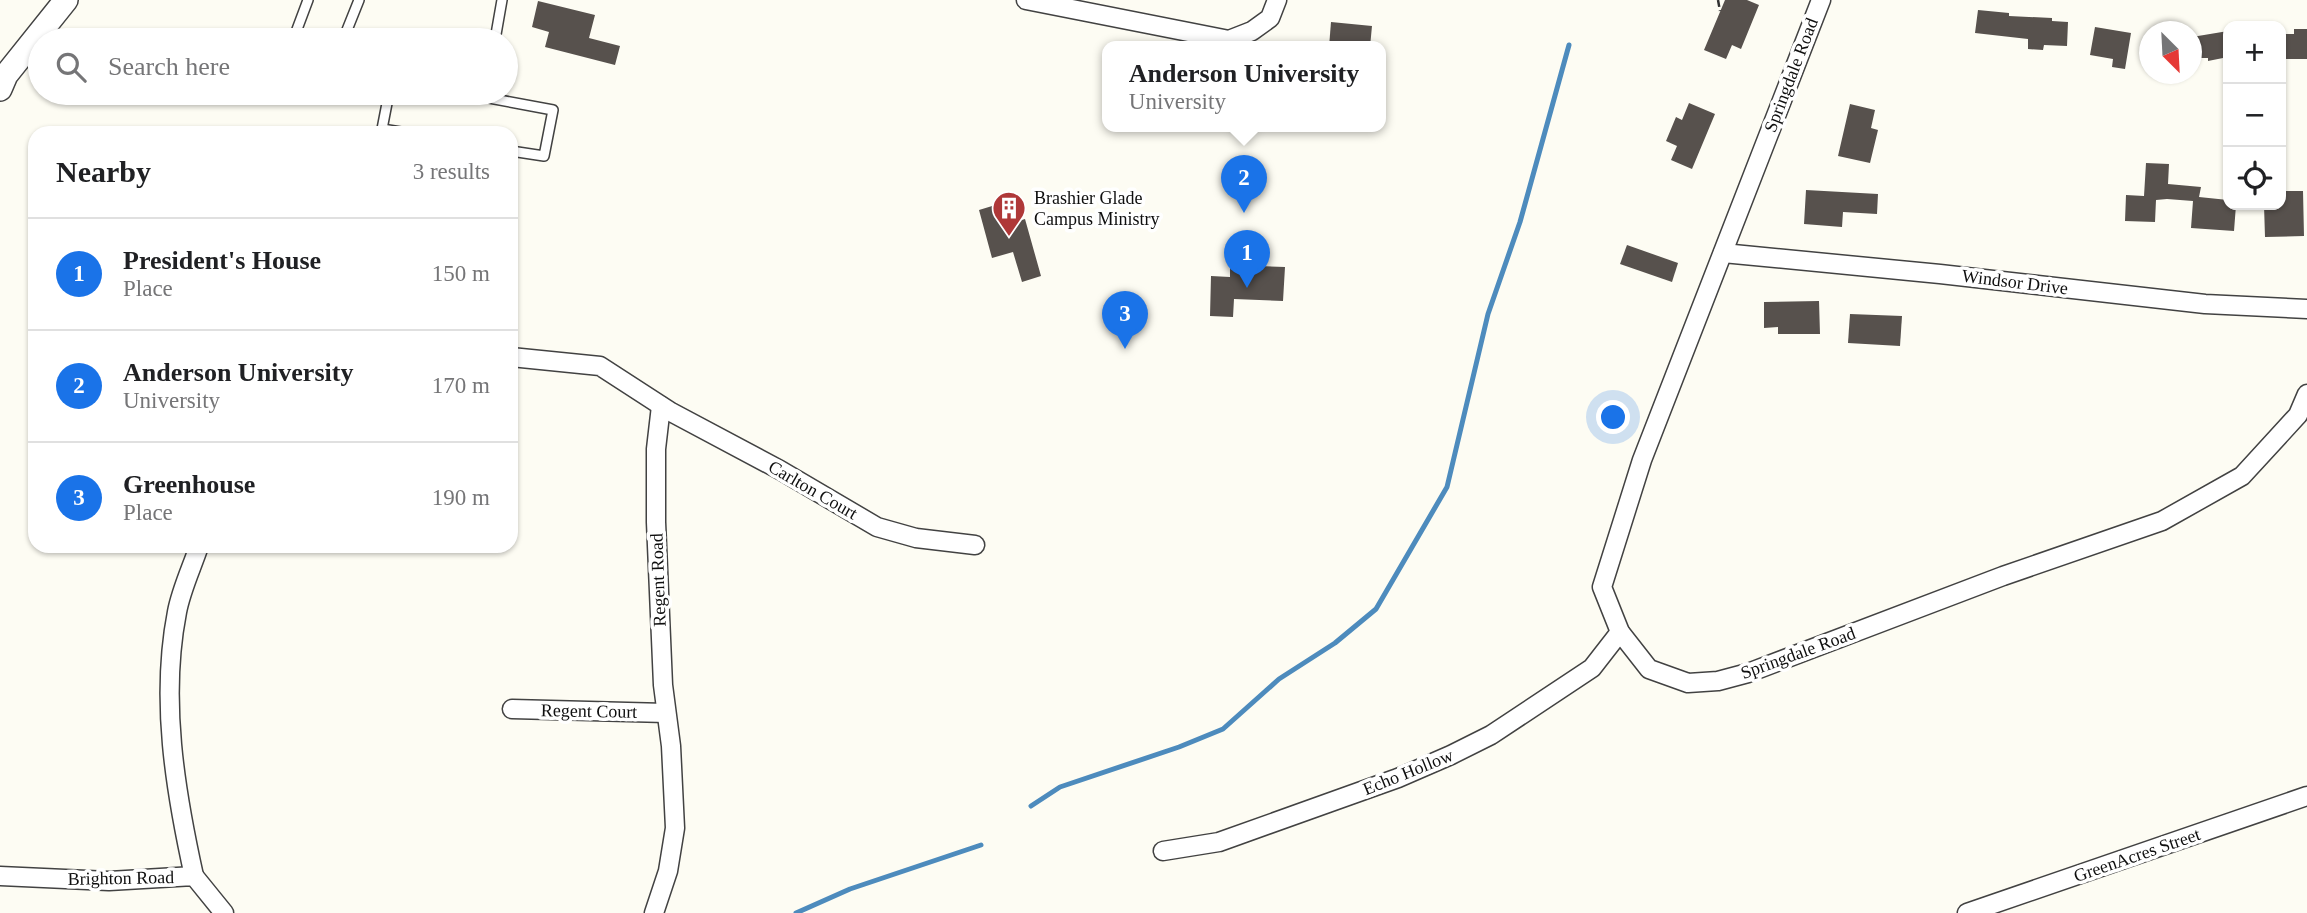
<!DOCTYPE html>
<html lang="en">
<head>
<meta charset="utf-8">
<style>
	:root { --surface:#fff; --page:#f2f2f2; --text:#202124; --muted:#757577; --line:#e0e0e0; --accent:#1a73e8 }
	body { margin:0; font-family:"Times New Roman",serif; background:var(--page); color:var(--text) }
	.controls { position:absolute; right:21px; top:21px; display:grid; overflow:hidden; border-radius:14px; box-shadow:0 2px 5px #0004 }
	.controls button { width:63px; height:63px; display:grid; place-items:center; padding:0; border:0; border-bottom:2px solid var(--line); background:var(--surface); color:var(--text); font:35px sans-serif }
	.compass { position:absolute; left:2139px; top:21px; width:63px; height:63px; border-radius:50%; background:var(--surface); box-shadow:0 2px 5px #0004; rotate:156deg }
	.you { position:absolute; left:1614px; top:418px; width:24px; height:24px; margin:-18px; border:5px solid #fff; border-radius:50%; background:#1a73e8; box-shadow:0 0 0 10px #1a73e833 }
	.badge { display:grid; place-items:center; width:46px; height:46px; border-radius:50%; background:var(--accent); color:#fff; font-size:23px; font-weight:700 }
	.pin { position:absolute; translate:-50% -58px; filter:drop-shadow(0 2px 4px #0008) }
	.pin::after { content:''; position:absolute; top:37px; width:24px; height:21px; background:inherit; clip-path:polygon(0 0,100% 0,50% 100%) }
	.popup { position:absolute; left:1102px; top:41px; width:284px; height:91px; box-sizing:border-box; display:grid; place-content:center; border-radius:14px; background:var(--surface); filter:drop-shadow(0 2px 5px #0005); font-size:23px; white-space:nowrap; color:var(--muted) }
	.popup b { font-size:26px; color:var(--text) }
	.popup::after { content:''; position:absolute; left:50%; top:100%; margin-left:-14px; border:14px solid transparent; border-top-color:var(--surface) }
	.list { margin:0; padding:0; list-style:none }
	h2 { display:flex; justify-content:space-between; align-items:center; height:91px; margin:0; padding:0 28px; font-size:30px }
	h2 small { font-size:23px; font-weight:400; color:var(--muted) }
	.list li { display:grid; grid-template-columns:46px 1fr auto; gap:21px; align-items:center; box-sizing:border-box; height:112px; padding:0 28px; border-top:2px solid var(--line) }
	.list b { display:block; font-size:26px; white-space:nowrap }
	.list p { margin:0; font-size:23px; white-space:nowrap; color:var(--muted) }
	.list em { font-size:23px; font-style:normal; color:var(--muted) }
	.icon { flex:none; width:38px; height:38px; fill:none; stroke:currentColor; stroke-width:2; stroke-linecap:round; stroke-linejoin:round }
	.map { position:relative; flex:none; width:2307px; height:913px; overflow:hidden }
	.search { position:absolute; background:var(--surface); box-shadow:0 2px 5px #0004; left:28px; top:28px; width:490px; height:77px; display:flex; align-items:center; gap:18px; box-sizing:border-box; padding:0 24px; border-radius:38px; color:var(--muted); font-size:26px }
	.panel { position:absolute; background:var(--surface); box-shadow:0 2px 5px #0004; left:28px; top:126px; width:490px; height:427px; border-radius:21px }
	.map>svg:first-child { display:block }
	.lines { fill:none; stroke-linecap:round; stroke-linejoin:round }
	.stream { stroke:#4d8bbd; stroke-width:5 }
	.building { fill:#57514d }
	.service-casing { stroke:#424242; stroke-width:12 }
	.minor-casing { stroke:#424242; stroke-width:21 }
	.tertiary-casing { stroke:#424242; stroke-width:26 }
	.path { stroke:#313131; stroke-width:2.5; stroke-dasharray:7 3.5; stroke-linecap:butt }
	.service { stroke:#fff; stroke-width:9 }
	.minor { stroke:#fff; stroke-width:18 }
	.tertiary { stroke:#fff; stroke-width:23 }
	.labels { text-anchor:middle; stroke-width:7; stroke-linejoin:round; paint-order:stroke }
	.street-label { font-size:18px; fill:#0f0f0f; stroke:#fff }
	.poi-label { font-size:18px; fill:#0f0f0f; stroke:#fff; text-anchor:start }
</style>
</head>
<body>
<div class="map">
<svg width="2307" height="913" viewBox="0 0 2307 913">
	<rect width="100%" height="100%" fill="#fdfcf3"/>
	<g class="lines">
		<g class="stream">
			<polyline points="1031,806 1060,787 1179,747 1223,729 1279,679 1335,643 1376,609 1447,487 1488,314 1520,222 1569,45"/>
			<polyline points="796,913 850,889 981,845"/>
		</g>
	</g>
	<g class="building">
		<polygon points="1725,0 1747,0 1759,5 1741,49 1732,45 1726,59 1704,50"/>
		<polygon points="538,1 595,15 589,38 620,46 615,65 545,47 549,32 532,27"/>
		<polygon points="1978,10 2009,13 2009,16 2052,18 2052,21 2068,22 2067,46 2044,45 2043,50 2028,49 2028,39 1975,33"/>
		<polygon points="1331,22 1372,26 1370,47 1329,47"/>
		<polygon points="2095,27 2131,33 2125,69 2112,67 2113,59 2090,55"/>
		<polygon points="2294,29 2307,29 2307,59 2281,59 2281,34 2294,34"/>
		<polygon points="2228,31 2228,57 2208,61 2208,58 2192,58 2192,37"/>
		<polygon points="1689,103 1715,114 1692,169 1671,160 1677,146 1666,141 1676,117 1682,120"/>
		<polygon points="1850,104 1875,110 1871,128 1878,130 1870,163 1838,156"/>
		<polygon points="2146,163 2169,164 2168,184 2201,187 2199,197 2228,200 2228,205 2236,205 2234,231 2191,228 2193,201 2167,199 2156,200 2155,222 2125,221 2126,195 2144,196"/>
		<polygon points="1806,190 1878,194 1877,214 1843,212 1842,227 1804,224"/>
		<polygon points="2281,191 2303,191 2304,236 2265,237 2264,205 2281,205"/>
		<polygon points="1002,203 1008,224 1025,219 1041,276 1022,282 1013,252 992,258 979,210"/>
		<polygon points="1627,245 1678,263 1672,282 1620,264"/>
		<polygon points="1230,265 1285,267 1283,301 1234,299 1233,317 1210,316 1211,276 1230,277"/>
		<polygon points="1819,301 1820,334 1778,334 1778,327 1764,328 1764,302"/>
		<polygon points="1850,314 1902,316 1900,346 1848,343"/>
	</g>
	<g class="lines">
		<defs>
			<g id="service">
				<polyline points="293,40 308,0"/>
				<polyline points="343,40 359,0"/>
				<polyline points="495,40 502,0"/>
				<polyline points="389,93 382,129 407,133"/>
				<polyline points="462,93 553,110 544,156 511,151"/>
			</g>
			<g id="minor">
				<polyline points="1026,0 1229,40 1252,31 1270,18 1277,0"/>
				<polyline points="1821,0 1642,460 1602,587 1620,632 1649,669 1688,683 1718,681 1748,673 2003,576 2162,521 2242,476 2298,415 2307,394"/>
				<polyline points="1723,253 1940,274 2205,304 2307,309"/>
				<polyline points="511,357 600,366 671,412 780,470 877,527 916,538 975,545"/>
				<polyline points="512,709 666,713"/>
				<polyline points="1163,851 1219,842 1398,778 1451,755 1491,735 1592,668 1620,632"/>
				<polyline points="0,876 109,881 194,876 224,913"/>
				<path d="M194,876C175,790 160,699 177,612C181,590 192,567 199,546"/>
				<polyline points="654,913 668,871 675,828 671,746 663,685 656,522 656,449 661,406"/>
				<polyline points="1967,913 2307,796"/>
			</g>
			<polyline id="tertiary" points="0,89 6,75 66,0"/>
		</defs>
		<use href="#service" class="service-casing"/>
		<use href="#minor" class="minor-casing"/>
		<use href="#tertiary" class="tertiary-casing"/>
		<polyline class="path" points="1718,0 1720,11"/>
		<use href="#service" class="service"/>
		<use href="#minor" class="minor"/>
		<use href="#tertiary" class="tertiary"/>
	</g>
	<defs>
		<symbol id="building-pin" viewBox="-11 -11 22 30"><path d="M0 17L-7.5 6A9.5 9.5 0 1 1 7.5 6Z" fill="#af3838" stroke="#fff"/><path d="M-4-6H4V6H1V3H-1V6H-4ZM-2.5-4.3h1.7v1.8h-1.7ZM.8-4.3h1.7v1.8H.8ZM-2.5-1h1.7V.8h-1.7ZM.8-1h1.7V.8H.8Z" fill="#fff"/></symbol>
	</defs>
	<g fill-rule="evenodd">
		<use href="#building-pin" x="990" y="189" width="38" height="52"/>
	</g>
	<g class="labels">
		<g class="street-label">
			<text transform="translate(1791 75) rotate(-69)" y="6">Springdale Road</text>
			<text transform="translate(2015 282) rotate(7)" y="6">Windsor Drive</text>
			<text transform="translate(813 490) rotate(30)" y="6">Carlton Court</text>
			<text transform="translate(658 580) rotate(-92)" y="6">Regent Road</text>
			<text transform="translate(1798 653) rotate(-20)" y="6">Springdale Road</text>
			<text transform="translate(589 711) rotate(1)" y="6">Regent Court</text>
			<text transform="translate(1408 772) rotate(-22)" y="6">Echo Hollow</text>
			<text transform="translate(2137 855) rotate(-19)" y="6">GreenAcres Street</text>
			<text transform="translate(121 878) rotate(-1)" y="6">Brighton Road</text>
		</g>
		<g class="poi-label">
			<text x="1034" y="204">Brashier Glade<tspan x="1034" dy="21">Campus Ministry</tspan></text>
		</g>
	</g>
</svg>
<div class="controls">
<button>+</button>
<button>−</button>
<button><svg class="icon" aria-label="locate" viewBox="0 0 24 24"><circle cx="12" cy="12" r="6"/><path d="M12 2v4M12 18v4M2 12h4M18 12h4"/></svg></button>
</div>
<svg class="compass" viewBox="-18 -18 36 36"><path d="M0-13l5 13h-10z" fill="#e53935"/><path d="M0 13l5-13h-10z" fill="#757577"/></svg>
<div class="you"></div>
<div class="pin badge" style="left:1247px;top:288px">1</div>
<div class="pin badge" style="left:1244px;top:213px">2</div>
<div class="popup"><b>Anderson University</b>University</div>
<div class="pin badge" style="left:1125px;top:349px">3</div>
<div class="search"><svg class="icon" aria-label="search" viewBox="0 0 24 24"><circle cx="10" cy="10" r="6"/><path d="M15 15l6 6"/></svg>Search here</div>
<section class="panel">
<h2>Nearby<small>3 results</small></h2>
<ul class="list">
<li><span class="badge">1</span><div><b>President's House</b><p>Place</p></div><em>150 m</em></li>
<li><span class="badge">2</span><div><b>Anderson University</b><p>University</p></div><em>170 m</em></li>
<li><span class="badge">3</span><div><b>Greenhouse</b><p>Place</p></div><em>190 m</em></li>
</ul>
</section>
</div>
</body>
</html>
